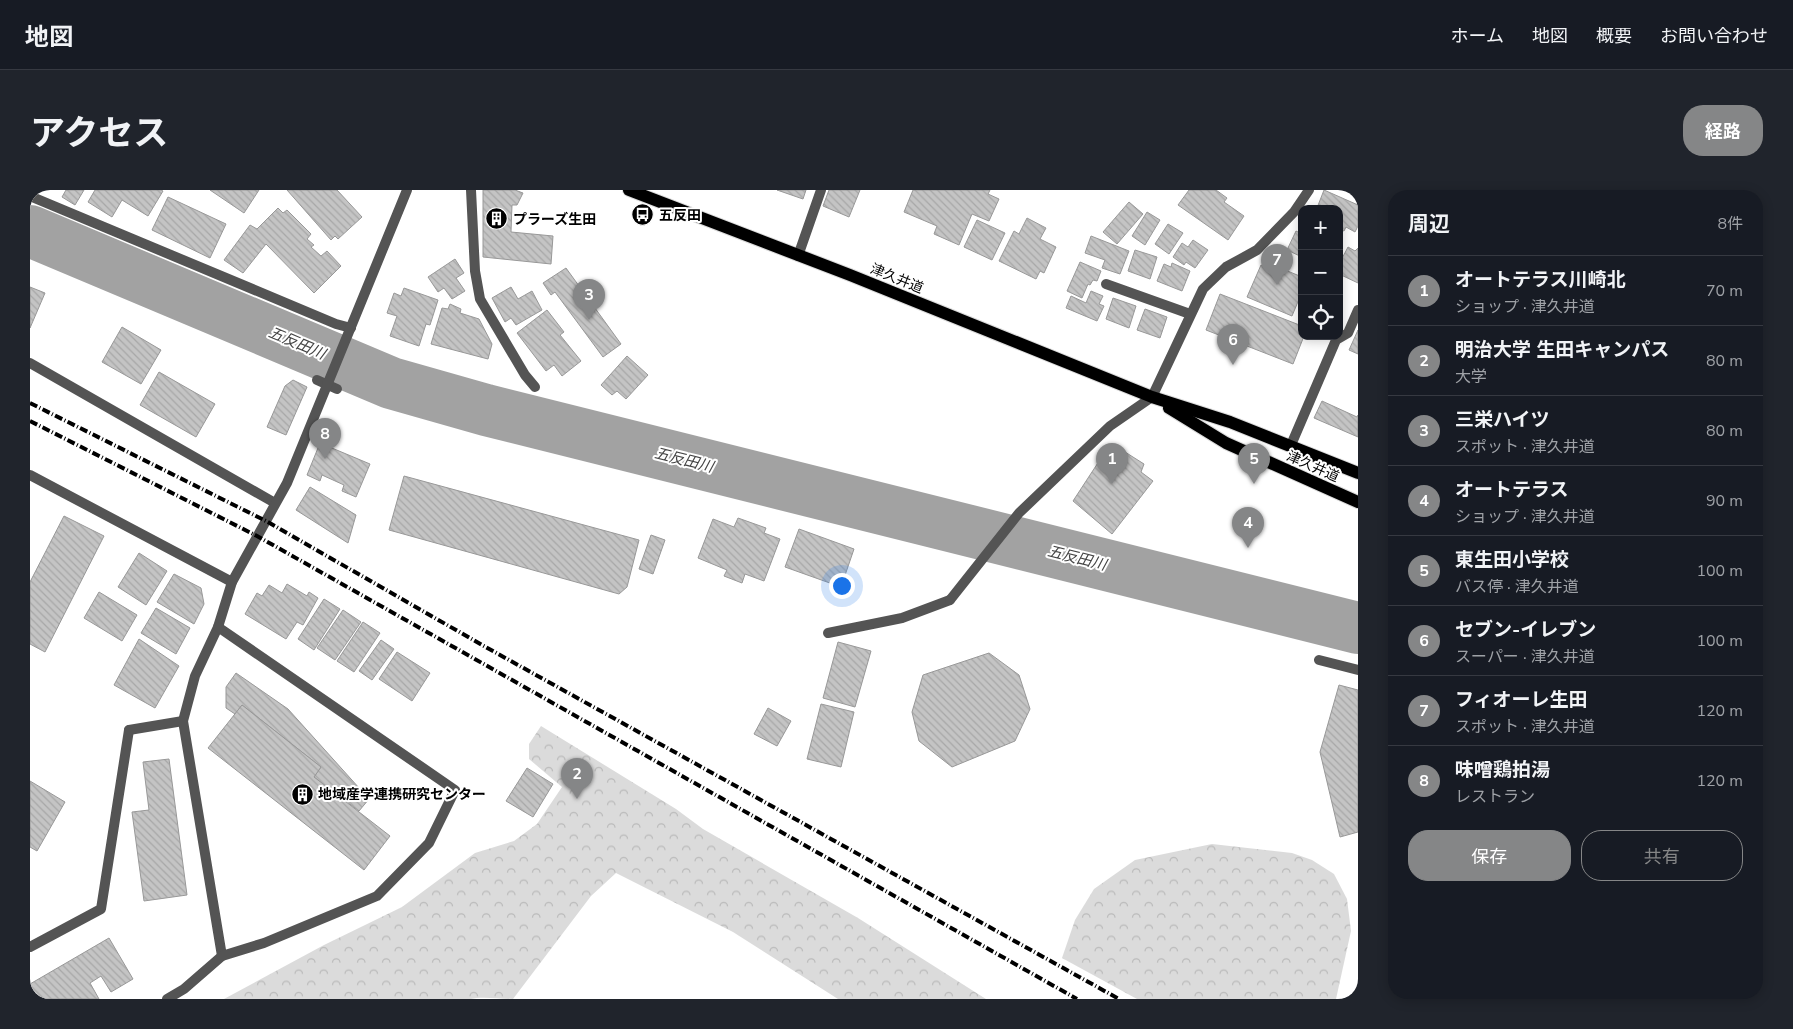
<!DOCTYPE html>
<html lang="ja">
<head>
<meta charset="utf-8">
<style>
	:root { --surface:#171b24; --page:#20242c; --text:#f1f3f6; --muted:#9ea1a6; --line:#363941; --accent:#858687 }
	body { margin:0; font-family:"Nunito Sans","Noto Sans JP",sans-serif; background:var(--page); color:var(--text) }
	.controls { position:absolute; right:15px; top:15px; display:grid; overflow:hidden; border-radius:10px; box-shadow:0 2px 12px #0003 }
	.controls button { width:45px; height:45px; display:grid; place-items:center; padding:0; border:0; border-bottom:1px solid var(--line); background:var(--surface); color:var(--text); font:25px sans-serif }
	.you { position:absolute; left:811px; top:395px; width:18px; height:18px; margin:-12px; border:4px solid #fff; border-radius:50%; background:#1a73e8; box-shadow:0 0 0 8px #1a73e833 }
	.badge { display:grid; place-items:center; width:32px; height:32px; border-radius:50%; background:var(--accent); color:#fff; font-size:16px; font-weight:700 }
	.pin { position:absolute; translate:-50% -41px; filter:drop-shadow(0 1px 2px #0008) }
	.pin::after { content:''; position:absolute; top:26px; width:18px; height:15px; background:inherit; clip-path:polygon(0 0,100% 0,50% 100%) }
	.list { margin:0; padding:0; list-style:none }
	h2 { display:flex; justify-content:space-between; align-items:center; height:65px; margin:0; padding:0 20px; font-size:21px }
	h2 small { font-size:16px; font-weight:400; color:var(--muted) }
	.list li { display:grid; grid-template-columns:32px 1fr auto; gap:15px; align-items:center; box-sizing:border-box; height:70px; padding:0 20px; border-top:1px solid var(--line) }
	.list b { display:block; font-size:19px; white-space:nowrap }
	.list p { margin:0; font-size:16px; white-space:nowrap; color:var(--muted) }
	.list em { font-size:16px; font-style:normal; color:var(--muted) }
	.actions { display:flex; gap:10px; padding:15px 20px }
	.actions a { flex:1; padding:11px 0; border:1px solid var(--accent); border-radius:20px; text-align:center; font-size:18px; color:var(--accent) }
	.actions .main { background:var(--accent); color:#fff }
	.icon { flex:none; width:28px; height:28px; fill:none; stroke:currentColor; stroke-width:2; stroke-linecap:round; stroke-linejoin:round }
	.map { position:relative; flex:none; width:1328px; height:809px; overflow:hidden; border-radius:20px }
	header { display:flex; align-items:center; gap:30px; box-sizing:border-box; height:70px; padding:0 25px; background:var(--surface); border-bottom:1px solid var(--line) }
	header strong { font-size:24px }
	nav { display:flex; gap:28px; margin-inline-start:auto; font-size:18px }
	.intro { display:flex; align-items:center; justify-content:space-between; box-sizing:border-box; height:120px; padding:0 30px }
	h1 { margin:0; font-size:35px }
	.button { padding:12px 22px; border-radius:20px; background:var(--accent); color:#fff; font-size:18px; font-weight:700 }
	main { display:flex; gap:30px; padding:0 30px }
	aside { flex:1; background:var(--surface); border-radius:20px; box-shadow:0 2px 12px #0003 }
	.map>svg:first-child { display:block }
	.forest { fill:url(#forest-crowns) }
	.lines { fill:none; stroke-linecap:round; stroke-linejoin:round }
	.river { stroke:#a2a2a2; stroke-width:52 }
	.building { fill:url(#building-back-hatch); stroke:#989898 }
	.primary-casing { stroke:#dbdbdb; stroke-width:14 }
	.service { stroke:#545454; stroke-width:10 }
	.pedestrian { stroke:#545454; stroke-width:10 }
	.minor { stroke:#545454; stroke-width:10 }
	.primary { stroke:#000; stroke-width:12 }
	.rail { stroke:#000; stroke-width:4; stroke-dasharray:8 2.5 1 2.5; stroke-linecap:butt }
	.labels { text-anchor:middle; stroke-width:4; stroke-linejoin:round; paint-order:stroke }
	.poi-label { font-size:14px; font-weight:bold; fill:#000; stroke:#fff; text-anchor:start }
	.street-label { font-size:14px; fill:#000; stroke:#fff }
	.water-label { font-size:15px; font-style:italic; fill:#434343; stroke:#fff }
</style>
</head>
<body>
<header>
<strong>地図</strong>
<nav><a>ホーム</a><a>地図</a><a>概要</a><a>お問い合わせ</a></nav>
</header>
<div class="intro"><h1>アクセス</h1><a class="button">経路</a></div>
<main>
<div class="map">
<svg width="1328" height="809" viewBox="0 0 1328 809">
	<defs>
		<pattern id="forest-crowns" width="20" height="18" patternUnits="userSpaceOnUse" patternTransform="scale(1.25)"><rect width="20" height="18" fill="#dbdbdb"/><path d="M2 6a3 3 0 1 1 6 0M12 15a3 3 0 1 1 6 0" fill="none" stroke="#bababa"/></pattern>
		<pattern id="building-back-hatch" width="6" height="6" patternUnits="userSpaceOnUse" patternTransform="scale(1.25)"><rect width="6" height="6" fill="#c4c4c4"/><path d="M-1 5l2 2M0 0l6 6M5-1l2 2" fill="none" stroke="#a7a7a7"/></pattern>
	</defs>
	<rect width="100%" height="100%" fill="#fff"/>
	<g class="forest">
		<path d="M511,536L646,619L673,639L828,728L956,809H808L703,742L586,683L561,706L483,809C471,809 451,806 441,809H194L294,755L372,717L445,663L484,651L507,634L532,597L499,569V554Z"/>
		<polygon points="1182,654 1262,663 1282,670 1304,684 1317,709 1321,741 1306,809 1107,809 1032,768 1045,730 1064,699 1105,670"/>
	</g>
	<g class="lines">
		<polyline class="river" points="0,41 361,193 456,220 1328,438"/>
	</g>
	<g class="building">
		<polygon points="36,0 54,0 45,15 32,7"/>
		<polygon points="65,0 131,0 133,1 118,26 92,10 82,27 58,12"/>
		<polygon points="180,0 229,0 214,23"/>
		<polygon points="257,0 307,0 332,27 308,49 305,46 301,50"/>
		<polygon points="453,0 485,0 493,3 487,15 482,15 481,42 523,46 521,74 453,67"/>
		<polygon points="747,0 776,0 773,9"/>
		<polygon points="799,0 830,0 819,27 793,16"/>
		<polygon points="883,0 960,0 958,4 969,9 959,31 942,24 929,55 904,44 907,36 874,22"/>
		<polygon points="1159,0 1186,0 1197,8 1194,12 1214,26 1198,50 1148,15"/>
		<polygon points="1294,0 1328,15 1328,36 1325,42 1316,37 1314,41 1309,39 1309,19 1287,18"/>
		<polygon points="138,7 196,34 180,68 122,40"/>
		<polygon points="1099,12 1113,24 1087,54 1073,42"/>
		<polygon points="248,18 253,23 257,20 281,44 277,49 284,55 281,57 291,66 297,61 311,76 284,103 236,54 213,83 194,70 220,35 227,39"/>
		<polygon points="1117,22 1130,30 1115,55 1102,46"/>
		<polygon points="997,28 1016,38 1010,49 1026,57 1014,83 1010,81 1006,89 969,71 984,41 989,44"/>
		<polygon points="947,30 975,43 962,70 934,57"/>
		<polygon points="1138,34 1153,43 1139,64 1125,54"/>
		<polygon points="1266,41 1272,44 1272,67 1257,60"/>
		<polygon points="1061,46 1099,61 1090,84 1072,78 1075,70 1055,63"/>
		<polygon points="1163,50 1178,60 1165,78 1156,72 1154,75 1143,67 1152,53 1158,57"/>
		<polygon points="1318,57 1325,61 1328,58 1328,93 1309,84 1309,74"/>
		<polygon points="1105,60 1127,67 1120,89 1098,81"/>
		<polygon points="425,69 434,83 426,88 435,101 422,109 414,98 408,102 398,87"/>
		<polygon points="1050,72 1071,81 1067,91 1063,90 1060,95 1058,94 1052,108 1037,101"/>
		<polygon points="1142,73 1160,81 1152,101 1127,91 1134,74 1141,77"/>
		<polygon points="1231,75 1246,82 1248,77 1272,87 1272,102 1262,126 1217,107"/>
		<polygon points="536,78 591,154 573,167 525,102 521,105 513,93"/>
		<polygon points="0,97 15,103 0,138"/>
		<polygon points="481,97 488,109 502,101 512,120 486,135 481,128 475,132 462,108"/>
		<polygon points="374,98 408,110 400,135 396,134 389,156 360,146 367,126 357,123 364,103 371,106"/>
		<polygon points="1061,101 1073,106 1069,114 1074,116 1067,131 1036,118 1041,106 1056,113"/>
		<polygon points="1190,104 1272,136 1272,146 1274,146 1263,174 1176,140"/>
		<polygon points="1083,108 1106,116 1099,138 1076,129"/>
		<polygon points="420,114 431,119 430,123 449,129 462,154 458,169 401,154 412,118 418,119"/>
		<polygon points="1115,119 1137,127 1130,148 1107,140"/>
		<polygon points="517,120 534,142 530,145 551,171 532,186 524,175 516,181 487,143"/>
		<polygon points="92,137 131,160 111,194 72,172"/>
		<polygon points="1328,140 1328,164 1319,160"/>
		<polygon points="597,166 618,185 596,209 587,201 582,205 571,195"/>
		<polygon points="129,182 185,214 166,247 110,215"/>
		<polygon points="263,190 277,197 256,245 237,237 255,196"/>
		<polygon points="1292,211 1327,227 1328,225 1328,247 1284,228"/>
		<polygon points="290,253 340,274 326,307 312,301 314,295 292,285 290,291 277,285"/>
		<polygon points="1084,255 1114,274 1111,282 1123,291 1082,344 1043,311 1077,259 1080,261"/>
		<polygon points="374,286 609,350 597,397 589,404 359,340"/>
		<polygon points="280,297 326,325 318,353 266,320"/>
		<polygon points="34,326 74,346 15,462 0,454 0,392"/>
		<polygon points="708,328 736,338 734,343 750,349 734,391 715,384 712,393 694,386 697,380 668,368 683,329 704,337"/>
		<polygon points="769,339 824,359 811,397 755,377"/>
		<polygon points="621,345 635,350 623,384 609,379"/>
		<polygon points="109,363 137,381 116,415 88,397"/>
		<polygon points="144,384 171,398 174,414 164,434 127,412"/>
		<polygon points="257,394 277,406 279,402 288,408 273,435 267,432 256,449 215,424 227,403 232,406 239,395 252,403"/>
		<polygon points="69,402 107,425 92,451 54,428"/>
		<polygon points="294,409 310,419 284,460 268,449"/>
		<polygon points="126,418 160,438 146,464 111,443"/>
		<polygon points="313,420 331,432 305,470 287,458"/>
		<polygon points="333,432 350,443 324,482 307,471"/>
		<polygon points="109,449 149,476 125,518 84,495"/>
		<polygon points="351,450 364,459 342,490 329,481"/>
		<polygon points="808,452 841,461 825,517 793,508"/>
		<polygon points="367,462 400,483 382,511 349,489"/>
		<polygon points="959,463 989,485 1000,519 985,551 922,577 889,551 882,522 893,485"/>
		<polygon points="206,483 258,519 339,609 329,621 284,587 291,577 212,515 205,524 196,518 196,497"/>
		<polygon points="1309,495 1328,500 1328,642 1310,647 1290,562"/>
		<polygon points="791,514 824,522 811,577 777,569"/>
		<polygon points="212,515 291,577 284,587 360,646 334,680 178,558"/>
		<polygon points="738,518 761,531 747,556 724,544"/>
		<polygon points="139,569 157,705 114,711 102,622 119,620 113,572"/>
		<polygon points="497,578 523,594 503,627 476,611"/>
		<polygon points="0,591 35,612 7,661 0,657"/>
		<polygon points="79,748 103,789 81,802 71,786 60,793 69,809 0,809 0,794"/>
	</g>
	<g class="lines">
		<defs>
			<g id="primary">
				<polyline points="599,0 820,85 1122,207 1200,232 1328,283"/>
				<polyline points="1139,218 1196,253 1328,312"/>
			</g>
		</defs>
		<use href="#primary" class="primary-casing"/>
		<g class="service">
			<polyline points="441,0 445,81 450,109 495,185 505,197"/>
			<polyline points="768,66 791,0"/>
			<polyline points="1076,94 1160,124"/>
			<polyline points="0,173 245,313"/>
			<polyline points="1122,207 1173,99 1196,77 1227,60 1264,22 1279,0"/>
			<polyline points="1261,255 1306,150 1318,143 1328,120"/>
			<polyline points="798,443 872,428 920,410"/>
			<polyline points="1289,470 1328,480"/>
			<polyline points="0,757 71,719 99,540"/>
		</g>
		<g class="pedestrian">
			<polyline points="0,6 306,134 321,138"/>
			<polyline points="287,190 307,199"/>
		</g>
		<g class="minor">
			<polyline points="0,285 202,392"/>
			<polyline points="920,410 989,323 1080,236 1122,207"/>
			<polyline points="99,540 153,531"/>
			<polyline points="192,766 153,531 165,486 188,437 202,392 257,293 377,0"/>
			<polyline points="137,809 154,799 192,766 234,753 347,706 399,653 425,600 188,437"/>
		</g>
		<use href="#primary" class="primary"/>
		<g class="rail">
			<polyline points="0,213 236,331 452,455 1089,809"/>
			<polyline points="0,231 227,346 1047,809"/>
		</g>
	</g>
	<defs>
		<symbol id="bus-disc" viewBox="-11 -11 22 22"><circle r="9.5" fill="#000" stroke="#fff"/><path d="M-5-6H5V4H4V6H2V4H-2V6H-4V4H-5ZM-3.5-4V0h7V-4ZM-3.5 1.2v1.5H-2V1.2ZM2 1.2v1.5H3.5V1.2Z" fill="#fff"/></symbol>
		<symbol id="building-disc" viewBox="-11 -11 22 22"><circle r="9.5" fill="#000" stroke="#fff"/><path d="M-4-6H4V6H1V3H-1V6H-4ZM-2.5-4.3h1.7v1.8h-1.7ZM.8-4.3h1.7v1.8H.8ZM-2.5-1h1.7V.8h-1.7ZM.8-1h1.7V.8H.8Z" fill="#fff"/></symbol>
	</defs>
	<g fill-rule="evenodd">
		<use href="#bus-disc" x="600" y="12" width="25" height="25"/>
		<use href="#building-disc" x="454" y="16" width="25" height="25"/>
		<use href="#building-disc" x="260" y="592" width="25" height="25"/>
	</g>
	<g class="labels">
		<g class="poi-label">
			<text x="629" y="30">五反田</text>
			<text x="483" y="34">プラーズ生田</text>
			<text x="288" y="609">地域産学連携研究センター</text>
		</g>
		<g class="street-label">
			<text transform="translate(867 88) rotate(22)" y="5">津久井道</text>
			<text transform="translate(1283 276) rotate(24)" y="5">津久井道</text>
		</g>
		<g class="water-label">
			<text transform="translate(267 153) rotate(23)" y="5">五反田川</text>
			<text transform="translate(654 270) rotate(14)" y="5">五反田川</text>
			<text transform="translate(1047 368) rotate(14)" y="5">五反田川</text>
		</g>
	</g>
</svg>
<div class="controls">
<button>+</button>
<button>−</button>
<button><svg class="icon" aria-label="locate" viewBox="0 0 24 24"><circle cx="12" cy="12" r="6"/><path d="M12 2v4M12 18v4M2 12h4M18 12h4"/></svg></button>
</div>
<div class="you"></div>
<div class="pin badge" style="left:1082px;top:294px">1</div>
<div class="pin badge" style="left:547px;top:609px">2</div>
<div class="pin badge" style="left:559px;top:130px">3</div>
<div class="pin badge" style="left:1218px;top:358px">4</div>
<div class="pin badge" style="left:1224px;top:294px">5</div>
<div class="pin badge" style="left:1203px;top:175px">6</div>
<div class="pin badge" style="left:1247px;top:95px">7</div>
<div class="pin badge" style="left:295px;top:269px">8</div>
</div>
<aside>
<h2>周辺<small>8件</small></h2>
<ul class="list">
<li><span class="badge">1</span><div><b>オートテラス川崎北</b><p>ショップ · 津久井道</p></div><em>70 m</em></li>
<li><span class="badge">2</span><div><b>明治大学 生田キャンパス</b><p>大学</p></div><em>80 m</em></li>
<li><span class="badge">3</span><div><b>三栄ハイツ</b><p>スポット · 津久井道</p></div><em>80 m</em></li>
<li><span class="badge">4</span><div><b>オートテラス</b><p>ショップ · 津久井道</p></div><em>90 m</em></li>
<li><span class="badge">5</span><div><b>東生田小学校</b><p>バス停 · 津久井道</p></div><em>100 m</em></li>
<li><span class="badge">6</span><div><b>セブン-イレブン</b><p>スーパー · 津久井道</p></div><em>100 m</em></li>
<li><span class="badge">7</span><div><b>フィオーレ生田</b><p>スポット · 津久井道</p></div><em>120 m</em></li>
<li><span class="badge">8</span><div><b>味噌鶏拍湯</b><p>レストラン</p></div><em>120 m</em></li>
</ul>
<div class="actions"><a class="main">保存</a><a>共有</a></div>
</aside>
</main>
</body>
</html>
